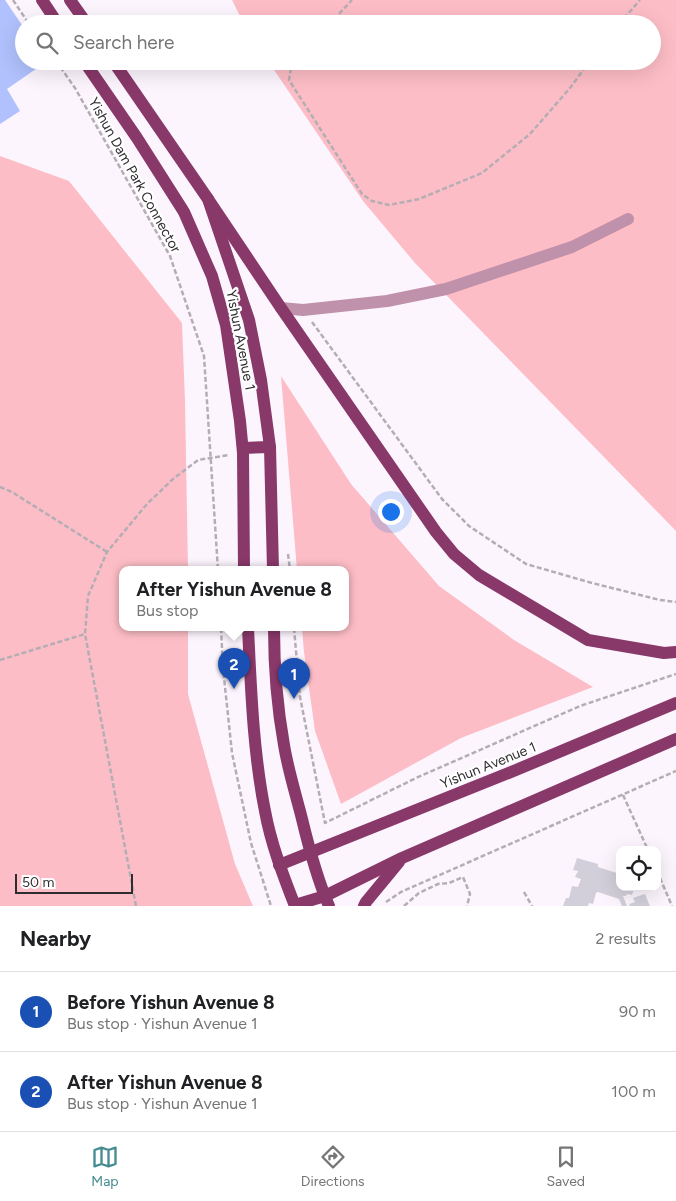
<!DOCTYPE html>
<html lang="en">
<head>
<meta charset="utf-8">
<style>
	:root { --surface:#fff; --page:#f6f6f6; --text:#202124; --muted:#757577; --line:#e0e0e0; --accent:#448c8f }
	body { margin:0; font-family:Figtree,sans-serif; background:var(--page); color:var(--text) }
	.controls { position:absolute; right:15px; bottom:15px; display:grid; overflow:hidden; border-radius:10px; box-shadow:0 5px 20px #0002 }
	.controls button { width:45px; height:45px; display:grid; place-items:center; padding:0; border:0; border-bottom:1px solid var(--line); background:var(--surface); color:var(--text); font:25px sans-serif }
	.scale { position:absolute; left:15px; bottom:12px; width:118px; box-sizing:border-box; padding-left:5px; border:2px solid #2f2c2f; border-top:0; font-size:14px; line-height:18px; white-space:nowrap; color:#2f2c2f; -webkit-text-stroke:4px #fff; paint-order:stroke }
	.you { position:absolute; left:390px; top:511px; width:18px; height:18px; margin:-12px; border:4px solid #fff; border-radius:50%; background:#1a73e8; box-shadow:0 0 0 8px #1a73e833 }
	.badge { display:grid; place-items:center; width:32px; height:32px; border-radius:50%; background:var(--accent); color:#fff; font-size:16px; font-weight:700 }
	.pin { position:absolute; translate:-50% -41px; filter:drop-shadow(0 1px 2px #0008) }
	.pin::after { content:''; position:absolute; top:26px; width:18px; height:15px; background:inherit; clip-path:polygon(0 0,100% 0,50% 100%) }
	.popup { position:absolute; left:119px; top:566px; width:230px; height:65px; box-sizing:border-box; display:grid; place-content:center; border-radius:10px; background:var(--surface); filter:drop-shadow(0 1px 4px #0005); font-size:16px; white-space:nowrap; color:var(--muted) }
	.popup b { font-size:19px; color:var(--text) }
	.popup::after { content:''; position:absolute; left:50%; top:100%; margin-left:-10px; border:10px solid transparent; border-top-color:var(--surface) }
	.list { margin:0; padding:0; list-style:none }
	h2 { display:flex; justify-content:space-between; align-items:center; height:65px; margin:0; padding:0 20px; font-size:21px }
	h2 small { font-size:16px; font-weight:400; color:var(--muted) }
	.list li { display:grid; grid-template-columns:32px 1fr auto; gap:15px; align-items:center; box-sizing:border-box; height:80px; padding:0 20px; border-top:1px solid var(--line) }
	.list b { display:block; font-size:19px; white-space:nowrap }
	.list p { margin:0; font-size:16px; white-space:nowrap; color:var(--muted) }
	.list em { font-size:16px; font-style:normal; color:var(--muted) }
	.icon { flex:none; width:28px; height:28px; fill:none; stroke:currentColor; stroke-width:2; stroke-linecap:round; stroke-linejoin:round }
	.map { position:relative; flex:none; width:676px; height:906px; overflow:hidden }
	.search { position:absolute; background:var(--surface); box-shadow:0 5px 20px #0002; left:15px; right:15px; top:15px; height:55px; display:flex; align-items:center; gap:12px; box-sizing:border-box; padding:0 18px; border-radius:28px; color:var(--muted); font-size:19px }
	.sheet { height:225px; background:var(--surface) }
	nav { display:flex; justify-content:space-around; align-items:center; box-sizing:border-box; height:70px; border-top:1px solid var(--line); background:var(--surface); font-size:14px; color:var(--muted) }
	nav a { display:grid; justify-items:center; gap:2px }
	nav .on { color:var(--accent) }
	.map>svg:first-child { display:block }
	.green { fill:#fdbdc6 }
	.water { fill:#b0c1fd }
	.building { fill:#d2cfda }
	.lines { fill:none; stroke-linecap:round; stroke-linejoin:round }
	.path { stroke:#b4aeb4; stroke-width:2.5; stroke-dasharray:5 2.5; stroke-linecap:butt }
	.minor { stroke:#c091ab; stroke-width:12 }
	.major { stroke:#89386a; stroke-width:12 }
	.labels { text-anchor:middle; stroke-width:4.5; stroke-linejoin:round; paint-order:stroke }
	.street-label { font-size:14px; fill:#2f2c2f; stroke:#fff }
</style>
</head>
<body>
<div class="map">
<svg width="676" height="906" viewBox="0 0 676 906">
	<rect width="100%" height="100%" fill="#fdf5fe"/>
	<g class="green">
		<polygon points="232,0 676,0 676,531 415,263 363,201 268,61 652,61 652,24 244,24"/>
		<polygon points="0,156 69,181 182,323 185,401 188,570 123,570 123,628 188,628 188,694 235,864 253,906 0,906"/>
		<polygon points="281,376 351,484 439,586 514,640 593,687 461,738 341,804 315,731 304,652 302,628 345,628 345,570 297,570"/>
	</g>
	<polygon class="water" points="0,0 5,0 24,28 24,61 46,62 7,89 20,111 0,124"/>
	<g class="building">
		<polygon points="577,858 598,864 598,867 620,874 620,887 639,887 638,890 634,890 632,895 627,894 626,896 623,896 627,906 622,906 619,899 598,892 596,893 593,904 589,903 588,906 563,906 566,898 569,898 572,886 578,887 581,879 575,877 578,871 573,870"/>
		<polygon points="645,894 650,906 630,906 629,904 635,902 633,898"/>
	</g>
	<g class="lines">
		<g class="path">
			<polyline points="13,0 29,24"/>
			<polyline points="328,24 338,15 352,0"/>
			<polyline points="619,24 640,0"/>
			<polyline points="56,61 75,88 170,256 204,356 218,570"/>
			<polyline points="292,61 289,80 362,194 372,201 389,205 419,199 482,173 530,134 570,88 590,61"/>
			<polyline points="312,322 442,499 469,526 526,564 592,583 660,600 676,602"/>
			<polyline points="0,487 12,492 107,552"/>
			<polyline points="288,554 290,570"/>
			<polyline points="221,628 223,668 232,753 251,843 271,906"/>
			<polyline points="294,628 300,697 325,823 416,778 580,706 676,674"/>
			<polyline points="0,660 85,634"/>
			<polyline points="623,795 648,850"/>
			<polyline points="657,871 672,906"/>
			<polyline points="524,892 532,906"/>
			<polyline points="386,902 401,892 676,771"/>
			<polyline points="136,906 85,634 88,596 107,552 147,504 173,479 198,460 229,455"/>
			<polyline points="404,906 419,893 438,884 449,883 463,877 470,894 467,906"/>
		</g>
		<polyline class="minor" points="281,308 303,310 387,301 446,289 572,247 628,219"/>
		<g class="major">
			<polyline points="42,0 58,24"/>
			<polyline points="70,0 87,24"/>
			<polyline points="84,61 137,138 184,212 212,276 226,325 240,421 243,453 244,570"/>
			<polyline points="113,61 208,199 249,320 261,380 270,447 273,570"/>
			<polyline points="208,199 281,308 436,532 454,554 479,575 588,640 664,653 676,652"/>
			<polyline points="243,448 270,447"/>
			<path d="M248,628C251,689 253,751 265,811C271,844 283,875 295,906"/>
			<path d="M274,628C274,667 277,706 284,745C288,770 296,795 302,819C309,848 317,879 329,906"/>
			<polyline points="279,865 516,770 676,703"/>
			<polyline points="295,905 325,896 402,858 676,739"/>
			<polyline points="364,906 366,902 399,862"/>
		</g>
	</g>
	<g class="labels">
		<g class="street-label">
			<text transform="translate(135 175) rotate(61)" y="5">Yishun Dam Park Connector</text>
			<text transform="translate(241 340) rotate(79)" y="5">Yishun Avenue 1</text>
			<text transform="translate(488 765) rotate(-22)" y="5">Yishun Avenue 1</text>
		</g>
	</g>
</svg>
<div class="controls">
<button><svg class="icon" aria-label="locate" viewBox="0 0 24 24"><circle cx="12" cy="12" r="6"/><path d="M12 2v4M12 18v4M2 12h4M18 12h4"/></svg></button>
</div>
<div class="scale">50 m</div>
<div class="you"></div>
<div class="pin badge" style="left:294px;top:699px;background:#1a4fb4">1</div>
<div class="pin badge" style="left:234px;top:689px;background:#1a4fb4">2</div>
<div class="popup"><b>After Yishun Avenue 8</b>Bus stop</div>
<div class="search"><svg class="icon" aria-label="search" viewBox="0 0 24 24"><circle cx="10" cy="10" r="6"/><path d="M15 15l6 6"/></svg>Search here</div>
</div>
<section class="sheet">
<h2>Nearby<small>2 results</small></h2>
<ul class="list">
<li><span class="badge" style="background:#1a4fb4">1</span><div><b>Before Yishun Avenue 8</b><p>Bus stop · Yishun Avenue 1</p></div><em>90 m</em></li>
<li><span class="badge" style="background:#1a4fb4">2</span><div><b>After Yishun Avenue 8</b><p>Bus stop · Yishun Avenue 1</p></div><em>100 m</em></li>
</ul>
</section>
<nav>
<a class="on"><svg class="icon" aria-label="map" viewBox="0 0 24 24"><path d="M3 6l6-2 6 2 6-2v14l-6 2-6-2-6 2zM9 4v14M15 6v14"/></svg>Map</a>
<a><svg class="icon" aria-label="directions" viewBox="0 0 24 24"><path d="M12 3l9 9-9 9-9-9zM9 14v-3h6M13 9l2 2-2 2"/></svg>Directions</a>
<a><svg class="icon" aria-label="saved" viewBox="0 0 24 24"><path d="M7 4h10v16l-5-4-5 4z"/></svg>Saved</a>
</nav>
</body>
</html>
